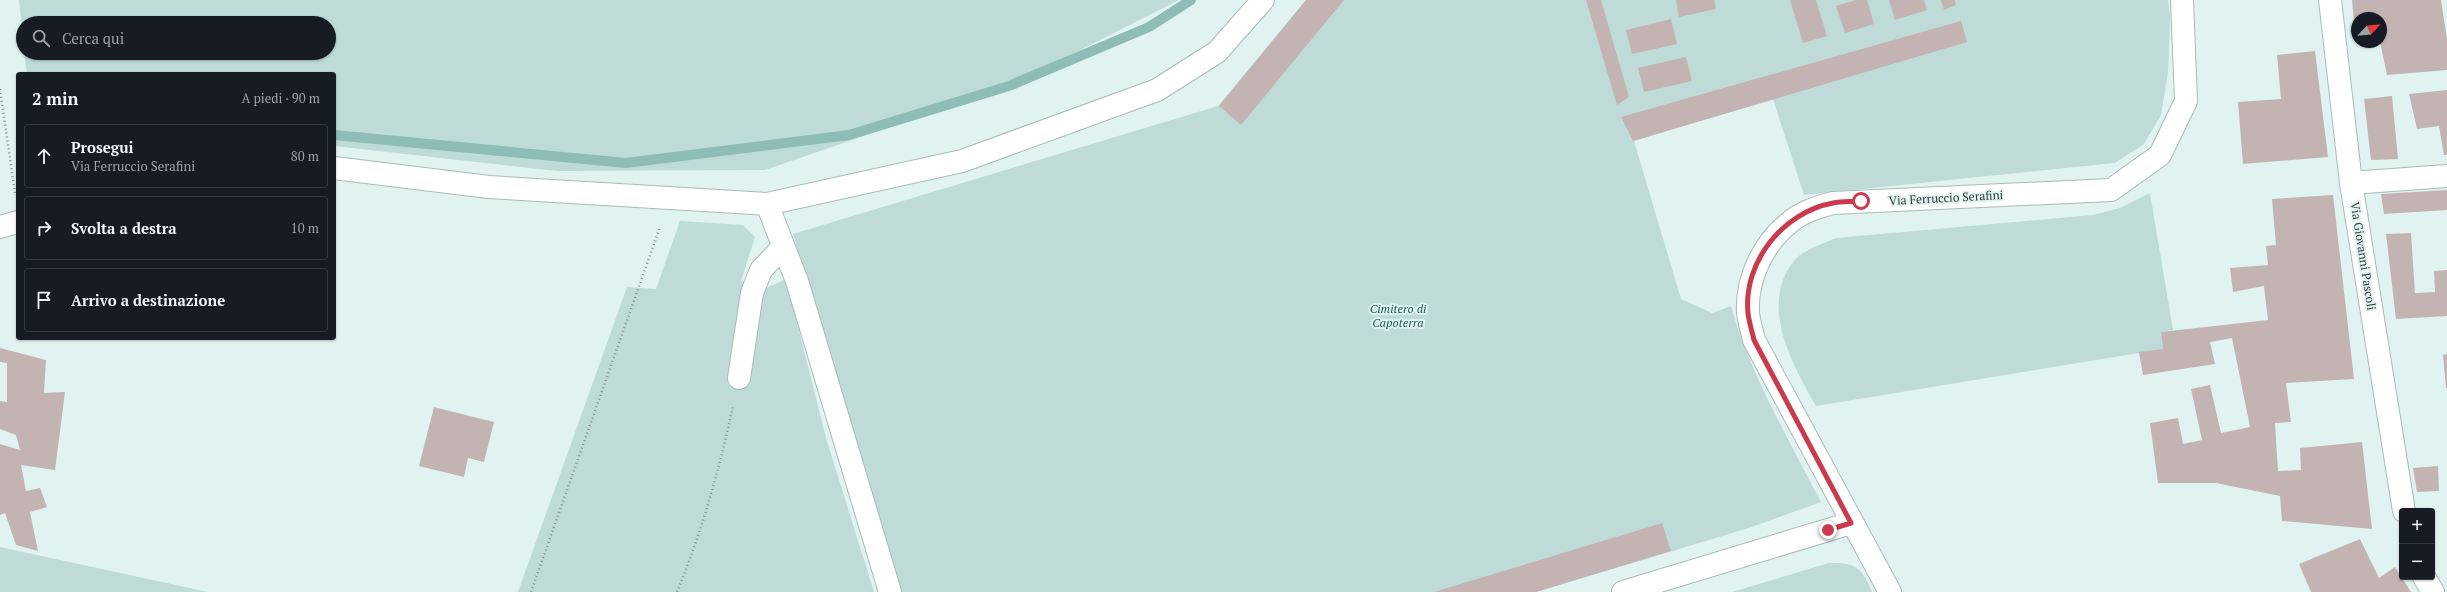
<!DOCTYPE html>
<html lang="it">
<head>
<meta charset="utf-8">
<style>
	:root { --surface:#171b24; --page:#20242c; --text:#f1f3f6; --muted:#9ea1a6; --line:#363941 }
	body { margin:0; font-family:"PT Serif",serif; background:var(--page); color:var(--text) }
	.controls { position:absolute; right:12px; bottom:12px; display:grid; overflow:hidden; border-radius:4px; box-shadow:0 1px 3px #0004 }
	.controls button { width:36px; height:36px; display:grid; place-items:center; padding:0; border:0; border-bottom:1px solid var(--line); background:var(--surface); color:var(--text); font:20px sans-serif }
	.compass { position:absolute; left:2351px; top:12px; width:36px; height:36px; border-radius:50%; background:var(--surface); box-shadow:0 1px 3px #0004; rotate:64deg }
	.stop { position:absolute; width:12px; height:12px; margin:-9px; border:3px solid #ca3a4c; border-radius:50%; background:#fff }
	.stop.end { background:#ca3a4c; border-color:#fff; box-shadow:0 1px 4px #0008 }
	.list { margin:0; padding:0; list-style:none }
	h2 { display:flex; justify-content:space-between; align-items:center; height:52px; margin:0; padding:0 16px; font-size:17px }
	h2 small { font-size:13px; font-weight:400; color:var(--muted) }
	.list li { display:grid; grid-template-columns:26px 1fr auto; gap:12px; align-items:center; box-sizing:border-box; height:64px; margin:0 8px 8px; padding:0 8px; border:1px solid var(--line); border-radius:4px }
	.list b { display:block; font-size:15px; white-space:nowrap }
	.list p { margin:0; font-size:13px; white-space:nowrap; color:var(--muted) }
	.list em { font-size:13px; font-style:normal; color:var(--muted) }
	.icon { flex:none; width:22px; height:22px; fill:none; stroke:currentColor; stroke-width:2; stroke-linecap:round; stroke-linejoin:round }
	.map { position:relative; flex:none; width:2447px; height:592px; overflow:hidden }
	.search { position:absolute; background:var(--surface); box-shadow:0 1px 3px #0004; left:16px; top:16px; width:320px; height:44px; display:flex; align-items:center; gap:10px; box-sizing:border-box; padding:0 14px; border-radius:22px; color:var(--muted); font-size:15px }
	.panel { position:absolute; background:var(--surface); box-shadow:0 1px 3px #0004; left:16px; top:72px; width:320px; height:268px; border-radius:4px }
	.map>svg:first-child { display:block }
	.green { fill:#bedbd8 }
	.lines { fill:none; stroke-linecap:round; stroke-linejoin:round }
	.stream { stroke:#8ebdb8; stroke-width:10 }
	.building { fill:#c4b3b3 }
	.minor-casing { stroke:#a9bab8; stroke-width:24 }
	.path { stroke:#84908f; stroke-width:2.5; stroke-dasharray:1 3; stroke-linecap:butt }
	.minor { stroke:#fff; stroke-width:22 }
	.route { stroke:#ca3a4c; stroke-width:5 }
	.labels { text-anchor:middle; stroke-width:4; stroke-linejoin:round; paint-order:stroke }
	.street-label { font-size:12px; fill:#353c3b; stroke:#e1f3f1 }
	.park-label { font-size:12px; font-style:italic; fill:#1e5e5a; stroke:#e1f3f1 }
</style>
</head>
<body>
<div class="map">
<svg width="2447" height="592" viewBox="0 0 2447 592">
	<rect width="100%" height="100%" fill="#e1f3f1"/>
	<g class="green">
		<polygon points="19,0 1179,0 1009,86 765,170 557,171 334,146 334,74 27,74 24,53 329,53 329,23 23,23 23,40"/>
		<path d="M1306,0H2168L2170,16L2168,73L2161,115L2144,144L2115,163L1804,195L1773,99L1634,141L1681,299L1712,313L1731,306C1751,376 1788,438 1821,502L1749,528L1536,592H901L793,234L1218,106Z"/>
		<path d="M2150,193L2173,330L2161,332L2163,349L1816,406C1793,365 1759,307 1793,262C1802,250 1822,244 1836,238L2093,215L2120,208Z"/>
		<polygon points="680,221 743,225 755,237 741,281 764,289 786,279 826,438 874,592 518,592 627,287 656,289"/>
		<polygon points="0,547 208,592 0,592"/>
		<path d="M1829,563C1856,562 1862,568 1872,592H1732Z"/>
	</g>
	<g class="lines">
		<polyline class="stream" points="334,135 626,163 849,135 1009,86 1149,27 1191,0"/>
	</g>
	<g class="building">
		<polygon points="1306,0 1344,0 1241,125 1219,106"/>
		<polygon points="1586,0 1601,0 1629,97 1617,105"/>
		<polygon points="1676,0 1714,0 1716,9 1679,17"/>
		<polygon points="1790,0 1816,0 1827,36 1803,43"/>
		<polygon points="1856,0 1867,0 1874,24 1845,33 1836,6"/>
		<polygon points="1889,0 1924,0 1927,10 1895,20"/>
		<polygon points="1941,0 1955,0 1956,5 1944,10"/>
		<polygon points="2352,0 2441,0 2447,39 2447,70 2387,75 2380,42 2381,18 2357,18 2357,22 2354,22"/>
		<polygon points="1671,19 1677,44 1632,54 1626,30"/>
		<polygon points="1961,21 1967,42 1633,141 1621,117"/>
		<polygon points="2315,51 2328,157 2243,164 2238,102 2281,99 2277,55"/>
		<polygon points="1686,57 1692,81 1644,92 1638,68"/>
		<polygon points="2447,90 2447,155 2444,155 2439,126 2417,129 2409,94"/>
		<polygon points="2392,96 2398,159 2371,160 2364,99"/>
		<polygon points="2447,190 2447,210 2384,214 2381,194"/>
		<polygon points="2333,195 2354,379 2286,383 2291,422 2275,423 2278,471 2301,470 2300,448 2362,442 2372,529 2282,521 2280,496 2216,483 2158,483 2150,423 2178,418 2183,444 2202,440 2191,389 2210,385 2221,433 2250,427 2232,338 2210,342 2215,364 2143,375 2139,352 2163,349 2161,332 2268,320 2264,286 2233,292 2230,268 2268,265 2266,246 2276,245 2272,199"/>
		<polygon points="2411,233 2415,293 2435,292 2434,271 2447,270 2447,316 2396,319 2386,234"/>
		<polygon points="0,348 46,360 44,393 65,392 55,470 21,465 26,491 40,488 47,507 30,512 38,551 16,545 5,513 0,515 0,444 20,450 16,435 0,429 0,401 7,402 7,363 0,362"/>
		<polygon points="2447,354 2447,388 2446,388 2443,355"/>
		<polygon points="434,407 494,422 484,462 468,458 464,477 419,466"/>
		<polygon points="2438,466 2439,491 2417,492 2413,468"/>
		<polygon points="1662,523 1671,551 1536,592 1434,592"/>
		<polygon points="2360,539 2379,578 2395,567 2411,592 2311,592 2299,564"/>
	</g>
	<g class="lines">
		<defs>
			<g id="minor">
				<polyline points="2330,0 2351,183 2404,511"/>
				<polyline points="334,168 489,187 767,204 962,161 1157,90 1217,52 1263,0"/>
				<polyline points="2351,183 2447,176"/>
				<polyline points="767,204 797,281 890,592"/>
				<polyline points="0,227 18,222"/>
				<polyline points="739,378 752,293 761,270 783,247"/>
				<polyline points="2424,577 2433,592"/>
				<polyline points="1623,592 1851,523"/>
				<path d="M1890,592L1754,340C1752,331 1749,322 1748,313C1746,279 1763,244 1789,223C1801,212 1818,207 1833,203L2111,190L2160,155L2186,101L2182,0"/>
			</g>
		</defs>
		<use href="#minor" class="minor-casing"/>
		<g class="path">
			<polyline points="0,89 15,193"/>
			<polyline points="531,592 660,227"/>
			<path d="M677,592C702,532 719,470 733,406"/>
		</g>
		<use href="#minor" class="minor"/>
	</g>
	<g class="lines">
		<path class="route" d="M1828,530L1851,523L1754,340C1752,331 1749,322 1748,313C1743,262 1783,212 1833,203C1842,201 1852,202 1861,201"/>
	</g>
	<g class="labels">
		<g class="street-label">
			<text transform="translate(1946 198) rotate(-3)" y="4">Via Ferruccio Serafini</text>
			<text transform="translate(2363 256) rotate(81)" y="4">Via Giovanni Pascoli</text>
		</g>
		<g class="park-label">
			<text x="1398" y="313">Cimitero di<tspan x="1398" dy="14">Capoterra</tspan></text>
		</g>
	</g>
</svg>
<div class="controls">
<button>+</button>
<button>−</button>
</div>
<svg class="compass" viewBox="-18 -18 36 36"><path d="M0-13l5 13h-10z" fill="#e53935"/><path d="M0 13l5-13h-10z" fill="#9ea1a6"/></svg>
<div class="stop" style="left:1861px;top:201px"></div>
<div class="stop end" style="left:1828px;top:530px"></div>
<div class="search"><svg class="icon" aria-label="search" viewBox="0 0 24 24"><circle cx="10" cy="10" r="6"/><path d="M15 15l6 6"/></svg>Cerca qui</div>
<section class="panel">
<h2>2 min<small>A piedi · 90 m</small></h2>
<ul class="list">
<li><svg class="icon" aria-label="ahead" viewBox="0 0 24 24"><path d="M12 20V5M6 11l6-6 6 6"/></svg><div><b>Prosegui</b><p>Via Ferruccio Serafini</p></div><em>80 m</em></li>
<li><svg class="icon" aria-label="right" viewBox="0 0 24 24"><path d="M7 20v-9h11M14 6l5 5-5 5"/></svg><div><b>Svolta a destra</b></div><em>10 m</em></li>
<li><svg class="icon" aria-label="arrive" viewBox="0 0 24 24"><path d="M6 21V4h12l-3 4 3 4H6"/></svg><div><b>Arrivo a destinazione</b></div></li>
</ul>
</section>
</div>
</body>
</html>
